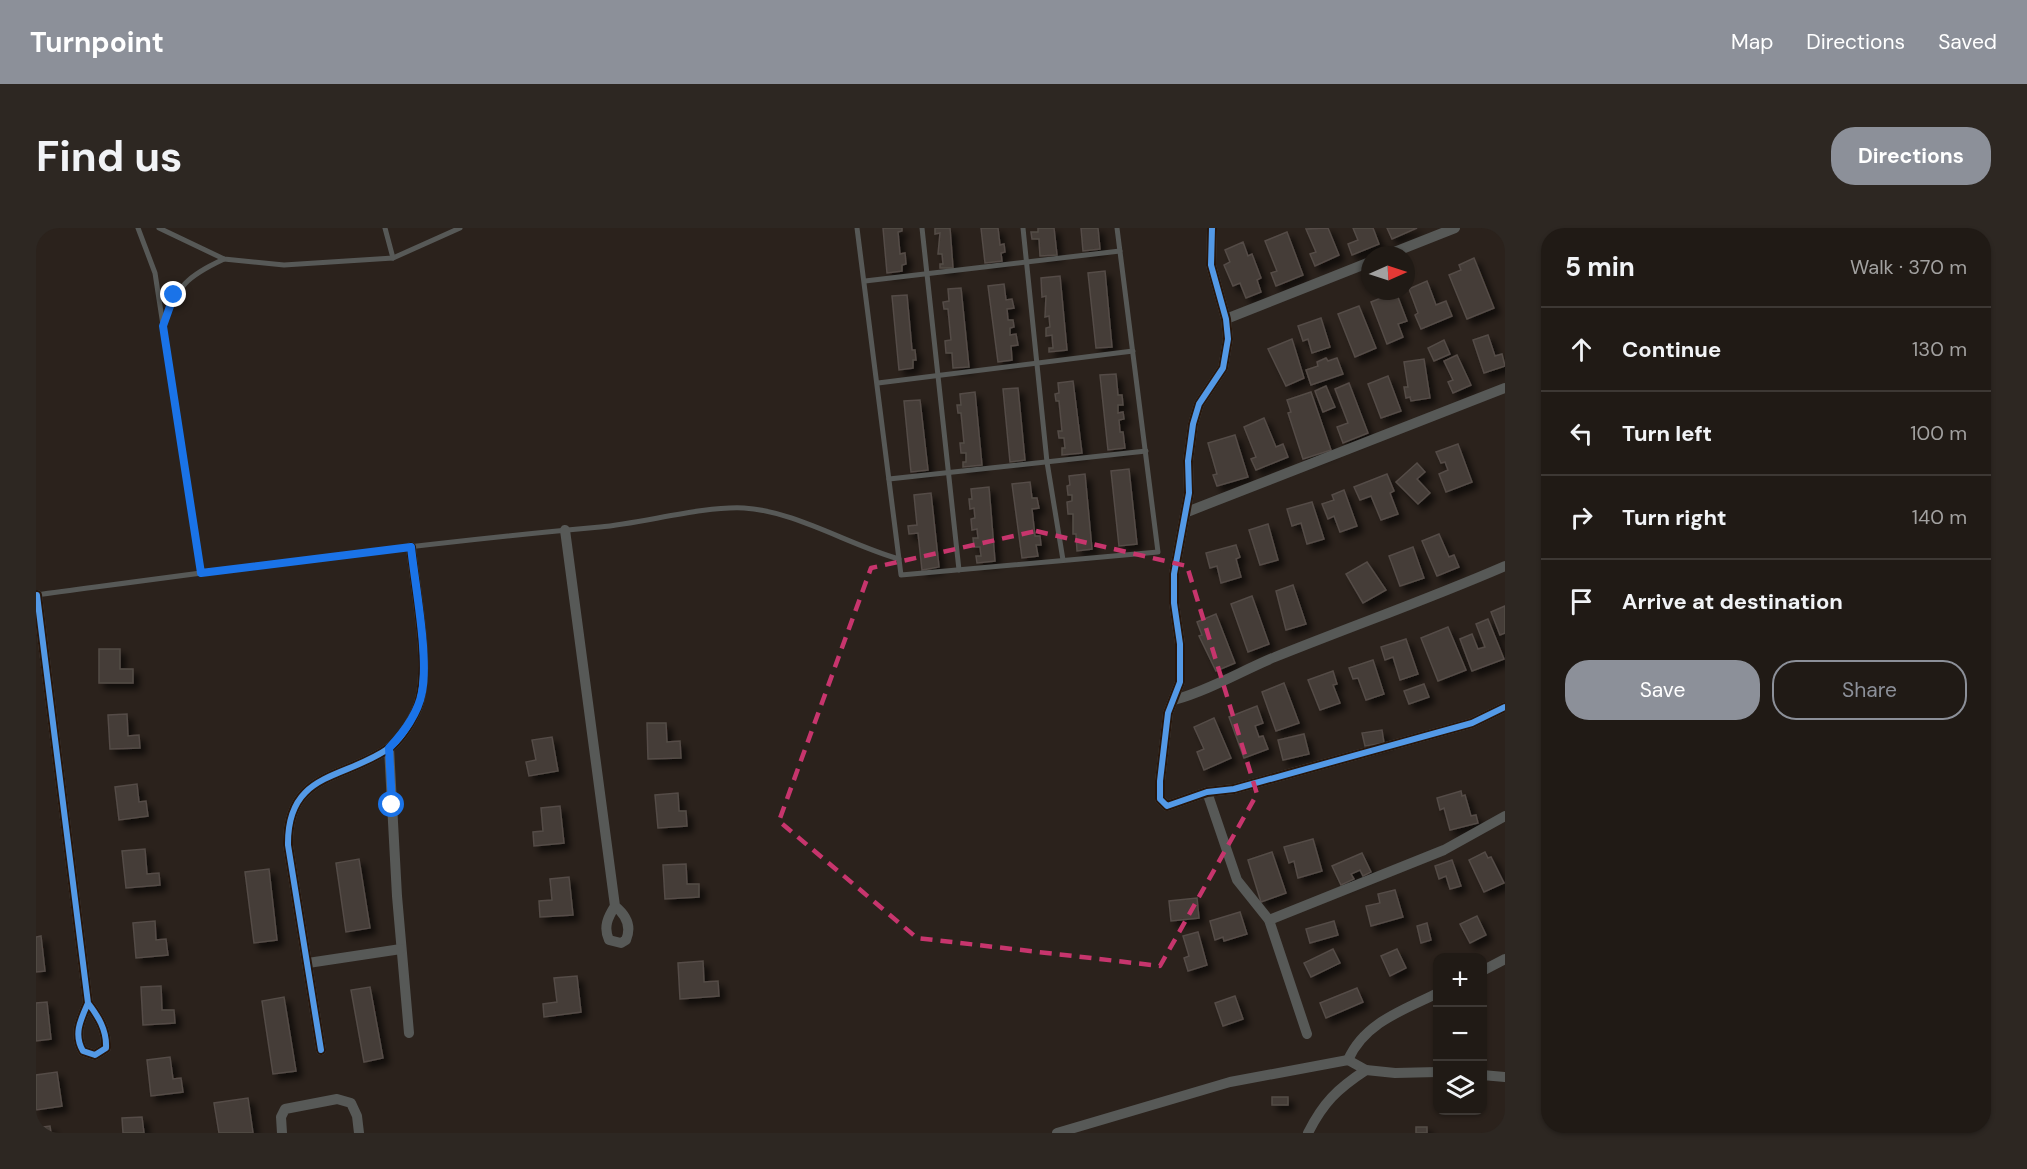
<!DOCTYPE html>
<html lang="en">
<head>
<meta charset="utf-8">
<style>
	:root { --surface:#201a15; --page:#2d2722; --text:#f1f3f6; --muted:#a2a1a0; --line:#3d3834; --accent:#8c9099 }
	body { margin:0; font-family:"DM Sans",sans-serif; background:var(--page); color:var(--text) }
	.controls { position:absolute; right:18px; bottom:18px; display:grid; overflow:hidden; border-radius:12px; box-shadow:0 2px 4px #0004 }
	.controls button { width:54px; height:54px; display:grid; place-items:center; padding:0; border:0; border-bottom:2px solid var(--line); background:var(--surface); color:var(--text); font:30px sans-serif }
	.compass { position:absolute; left:1325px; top:18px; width:54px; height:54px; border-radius:50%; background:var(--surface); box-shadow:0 2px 4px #0004; rotate:87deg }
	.stop { position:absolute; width:18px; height:18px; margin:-14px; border:4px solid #1a73e8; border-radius:50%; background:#fff }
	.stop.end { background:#1a73e8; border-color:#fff; box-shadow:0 2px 6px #0008 }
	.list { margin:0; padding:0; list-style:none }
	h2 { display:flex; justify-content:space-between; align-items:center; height:78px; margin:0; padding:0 24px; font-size:26px }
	h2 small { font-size:20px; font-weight:400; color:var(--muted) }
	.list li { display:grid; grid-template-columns:39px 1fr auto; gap:18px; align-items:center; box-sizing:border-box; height:84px; padding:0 24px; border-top:2px solid var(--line) }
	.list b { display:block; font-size:22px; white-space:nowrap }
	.list em { font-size:20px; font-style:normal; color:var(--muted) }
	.actions { display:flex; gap:12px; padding:18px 24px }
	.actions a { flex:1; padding:14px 0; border:2px solid var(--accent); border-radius:24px; text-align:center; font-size:21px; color:var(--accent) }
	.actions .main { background:var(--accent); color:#fff }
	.icon { flex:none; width:33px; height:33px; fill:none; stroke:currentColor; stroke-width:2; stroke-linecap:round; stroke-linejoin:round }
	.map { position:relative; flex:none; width:1469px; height:905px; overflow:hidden; border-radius:24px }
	header { display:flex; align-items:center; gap:36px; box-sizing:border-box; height:84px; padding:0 30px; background:var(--accent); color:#fff }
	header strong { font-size:28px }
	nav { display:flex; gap:33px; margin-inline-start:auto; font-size:21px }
	.intro { display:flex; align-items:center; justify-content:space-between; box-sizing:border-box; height:144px; padding:0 36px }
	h1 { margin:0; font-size:42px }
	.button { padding:15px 27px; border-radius:24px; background:var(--accent); color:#fff; font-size:21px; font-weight:700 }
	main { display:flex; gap:36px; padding:0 36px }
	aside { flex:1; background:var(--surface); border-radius:24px; box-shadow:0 2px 4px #0004 }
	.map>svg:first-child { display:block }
	.building { fill:#443c37; stroke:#544c47; stroke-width:1.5; filter:url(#shadow) }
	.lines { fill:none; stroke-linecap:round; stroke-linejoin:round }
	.service { stroke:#575957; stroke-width:5 }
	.minor { stroke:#575957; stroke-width:10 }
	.cycleway-casing { stroke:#27170d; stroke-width:10 }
	.cycleway { stroke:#5399e6; stroke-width:6 }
	.route { stroke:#1a73e8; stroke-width:8 }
	.marked { fill:none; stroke:#c7356d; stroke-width:4.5; stroke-dasharray:12 8; stroke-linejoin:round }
</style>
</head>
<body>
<header>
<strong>Turnpoint</strong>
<nav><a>Map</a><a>Directions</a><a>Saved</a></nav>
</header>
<div class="intro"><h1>Find us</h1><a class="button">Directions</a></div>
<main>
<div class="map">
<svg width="1469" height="905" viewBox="0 0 1469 905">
	<defs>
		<filter id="shadow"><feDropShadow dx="5.5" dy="5.5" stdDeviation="3" flood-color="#0009"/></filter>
	</defs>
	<rect width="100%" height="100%" fill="#2b221c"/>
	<g class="building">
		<polygon points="847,0 866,0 866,3 862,4 864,26 869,25 870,36 866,37 866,43 851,45"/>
		<polygon points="899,0 914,0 917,40 904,40 904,36 907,36 906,26 902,26 904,5 899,6"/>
		<polygon points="945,0 962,0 964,17 968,16 969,24 965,25 966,33 949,35"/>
		<polygon points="1002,0 1018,0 1021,27 1004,28 1003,11 996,11 995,4 1002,4"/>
		<polygon points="1045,0 1062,0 1064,21 1047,23"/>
		<polygon points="1292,0 1303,27 1279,38 1274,26 1280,24 1270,1"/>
		<polygon points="1317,0 1337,0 1343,16 1316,27 1312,16 1322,12"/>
		<polygon points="1351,0 1381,0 1356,11"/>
		<polygon points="1251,4 1267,47 1240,58 1235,45 1241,43 1229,13"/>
		<polygon points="1207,14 1212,28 1216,26 1225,50 1221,52 1225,64 1210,70 1204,55 1197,58 1188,37 1194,34 1189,22"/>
		<polygon points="1438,30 1458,80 1431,91 1413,47 1425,42 1423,37"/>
		<polygon points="1069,43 1076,119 1060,120 1052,45"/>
		<polygon points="1024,48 1031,122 1013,124 1013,120 1017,120 1016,107 1010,108 1010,100 1014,99 1013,88 1009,89 1010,68 1006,69 1005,50"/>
		<polygon points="1391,53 1400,77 1410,73 1416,88 1385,101 1379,87 1382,85 1373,61"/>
		<polygon points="968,56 970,72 976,71 978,80 971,81 972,92 977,92 978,99 974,100 974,107 980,106 982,117 975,118 976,132 962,134 952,58"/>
		<polygon points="925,60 933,139 917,140 916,125 910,125 909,113 915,112 912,81 908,81 907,74 913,73 912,61"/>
		<polygon points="1360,64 1371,93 1362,96 1367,109 1351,116 1335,74"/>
		<polygon points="871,67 876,122 879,122 880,132 877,132 877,140 863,142 856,68"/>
		<polygon points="1323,78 1340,120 1319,129 1302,86"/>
		<polygon points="1285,90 1294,119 1276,125 1272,111 1267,113 1262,98"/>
		<polygon points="1452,107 1459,128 1466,126 1469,138 1448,145 1437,112"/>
		<polygon points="1256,111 1268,150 1250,158 1232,121"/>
		<polygon points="1408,112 1414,126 1398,133 1392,120"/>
		<polygon points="1421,127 1435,157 1417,165 1412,154 1417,152 1408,133"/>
		<polygon points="1290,130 1292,133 1301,130 1307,146 1275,157 1270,142 1282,138 1281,134"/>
		<polygon points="1388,131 1394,170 1375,173 1374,169 1370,170 1368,159 1372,159 1368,134"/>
		<polygon points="1080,146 1082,167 1086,167 1087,177 1082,177 1082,185 1087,184 1088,191 1083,192 1084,204 1087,204 1089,220 1072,222 1064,147"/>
		<polygon points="1352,148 1365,183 1345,190 1332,156"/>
		<polygon points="1037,153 1046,225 1026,227 1026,220 1029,220 1028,210 1023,210 1022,203 1026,203 1023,173 1020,173 1019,166 1023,165 1022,155"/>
		<polygon points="1313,155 1332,205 1307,215 1301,199 1312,195 1299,161"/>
		<polygon points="1290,158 1299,179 1287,184 1279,163"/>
		<polygon points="982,160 989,232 974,234 967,161"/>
		<polygon points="939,164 946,237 927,239 927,234 930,234 930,225 925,225 924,215 928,215 925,185 922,185 921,177 925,177 924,166"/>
		<polygon points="1275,164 1295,222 1267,231 1252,185 1255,184 1251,172"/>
		<polygon points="884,172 892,242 875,244 868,173"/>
		<polygon points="1228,190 1240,219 1247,216 1252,229 1220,242 1215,231 1220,229 1208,199"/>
		<polygon points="1199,207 1212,249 1181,258 1177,247 1181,246 1172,215"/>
		<polygon points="1422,216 1436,254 1410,264 1403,246 1412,242 1409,234 1405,235 1400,224"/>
		<polygon points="1381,235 1389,244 1381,251 1394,265 1382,276 1360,254"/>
		<polygon points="1093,241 1101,316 1083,318 1075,243"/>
		<polygon points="1049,246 1056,321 1041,323 1040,306 1037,306 1037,286 1032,286 1031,274 1036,273 1036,267 1032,267 1031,258 1034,257 1033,248"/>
		<polygon points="1351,246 1358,263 1354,265 1362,286 1345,292 1335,268 1324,272 1318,259"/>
		<polygon points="994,254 996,270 1001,270 1003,280 996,281 999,308 1004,308 1005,317 1000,317 1002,328 986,330 976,256"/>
		<polygon points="953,259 959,333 941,335 940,328 945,328 944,319 938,319 937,310 942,310 941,301 936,302 935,291 939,290 938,280 934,281 933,271 936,271 935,261"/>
		<polygon points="1308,262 1321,298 1304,304 1298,288 1292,291 1286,276 1298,272 1296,267"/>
		<polygon points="895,265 903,339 886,342 882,305 873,306 872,298 881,297 878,267"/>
		<polygon points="1276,274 1288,311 1271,316 1265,295 1256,298 1251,281"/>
		<polygon points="1232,296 1242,332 1224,337 1213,302"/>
		<polygon points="1403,306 1413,329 1418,327 1423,339 1401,348 1386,313"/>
		<polygon points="1200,317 1204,329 1200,331 1205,349 1185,355 1181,338 1174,340 1170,325"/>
		<polygon points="1377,319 1388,350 1364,358 1353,328"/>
		<polygon points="1331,334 1350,362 1327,375 1310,346"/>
		<polygon points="1257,357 1270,396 1250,402 1240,363"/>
		<polygon points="1216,368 1233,416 1212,424 1195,376"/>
		<polygon points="1469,378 1469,405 1464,407 1455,384"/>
		<polygon points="1180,386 1199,435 1180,443 1163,408 1166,407 1161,394"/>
		<polygon points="1452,391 1468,431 1436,443 1424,411 1436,406 1442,421 1449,419 1440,396"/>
		<polygon points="1412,399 1430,442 1402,453 1385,410"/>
		<polygon points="1370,411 1382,446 1364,452 1357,429 1349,432 1345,419"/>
		<polygon points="63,421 84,421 84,441 97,441 97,455 63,455"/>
		<polygon points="1337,432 1348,466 1330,472 1322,450 1317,451 1313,440"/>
		<polygon points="1297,443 1301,456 1297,457 1304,475 1284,482 1272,452"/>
		<polygon points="1248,455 1263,495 1240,503 1226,464"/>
		<polygon points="1388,456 1393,469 1373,476 1368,463"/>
		<polygon points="1221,478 1227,495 1219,498 1223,509 1227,508 1232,521 1208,530 1193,489"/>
		<polygon points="91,486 92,508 103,507 104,520 74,521 72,487"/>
		<polygon points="1178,490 1195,530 1168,542 1161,524 1168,521 1158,499"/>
		<polygon points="611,495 630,495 631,514 644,513 645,530 612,531"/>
		<polygon points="1346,502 1348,515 1329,518 1326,505"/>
		<polygon points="1268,506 1273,526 1247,532 1242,512"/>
		<polygon points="516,509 522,543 493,548 490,534 500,532 496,512"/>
		<polygon points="101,556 103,574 110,573 112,588 83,592 79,559"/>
		<polygon points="1425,563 1426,568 1429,567 1435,588 1440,587 1442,595 1414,602 1408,580 1404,582 1401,570"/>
		<polygon points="642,565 643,583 650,583 651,598 622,600 619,567"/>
		<polygon points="524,578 528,615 498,618 497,604 507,603 505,580"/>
		<polygon points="1277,611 1286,643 1262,650 1258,633 1253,635 1248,619"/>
		<polygon points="109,621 111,646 123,645 124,657 90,660 86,623"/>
		<polygon points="1236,624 1250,665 1225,674 1212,632"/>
		<polygon points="1449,624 1452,630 1455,629 1468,655 1448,664 1433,632"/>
		<polygon points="1326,625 1335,644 1327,648 1324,642 1315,646 1318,651 1305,657 1296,638"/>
		<polygon points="323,631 334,700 310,704 300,635"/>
		<polygon points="1416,632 1425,658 1414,661 1410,648 1403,651 1399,638"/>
		<polygon points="650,636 651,656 663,656 663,669 629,671 627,637"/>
		<polygon points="233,641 241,712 218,715 209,644"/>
		<polygon points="533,649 537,687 504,689 503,673 516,672 514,651"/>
		<polygon points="1359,662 1367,689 1335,698 1330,678 1344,675 1342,666"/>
		<polygon points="1161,670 1163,690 1135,693 1133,673"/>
		<polygon points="1204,684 1211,706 1188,713 1187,709 1179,712 1174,693"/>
		<polygon points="1441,688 1450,707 1434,715 1424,696"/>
		<polygon points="119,693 120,712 130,711 132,727 100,730 97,695"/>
		<polygon points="1298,693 1302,707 1274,715 1270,701"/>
		<polygon points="1391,695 1395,712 1385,715 1381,698"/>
		<polygon points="1162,704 1171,737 1152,743 1148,730 1153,728 1147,708"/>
		<polygon points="5,708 9,743 0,744 0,709"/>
		<polygon points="1297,721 1304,735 1275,749 1268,735"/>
		<polygon points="1361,721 1370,740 1354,748 1345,728"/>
		<polygon points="667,733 668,754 682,753 683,768 644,771 642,735"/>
		<polygon points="541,748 545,784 508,789 507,776 521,774 518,750"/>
		<polygon points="125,758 126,782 138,782 139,795 107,797 105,759"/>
		<polygon points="334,759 347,830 328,834 315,762"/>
		<polygon points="1321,760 1327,774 1290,790 1284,775"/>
		<polygon points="1199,768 1207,791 1187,798 1179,775"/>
		<polygon points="248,769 260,843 237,846 226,773"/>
		<polygon points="11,774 15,811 0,813 0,775"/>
		<polygon points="134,829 137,851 145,850 147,864 115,868 111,832"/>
		<polygon points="21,844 26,878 0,882 0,847"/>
		<rect x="1236" y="869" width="16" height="8"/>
		<polygon points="212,870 217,905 183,905 178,875"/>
		<polygon points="106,889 108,905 87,905 86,890"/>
		<polygon points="14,898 15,905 0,905 0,900"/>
		<rect x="1380" y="899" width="11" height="6"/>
	</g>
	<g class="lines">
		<g class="service">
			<polyline points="102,0 119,45 165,345"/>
			<polyline points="123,0 188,31 248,37 357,30 424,0"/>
			<polyline points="349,0 357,30"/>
			<polyline points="821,0 865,347 1122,324 1081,0"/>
			<polyline points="886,0 923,342"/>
			<polyline points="987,0 1011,234 1027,332"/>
			<polyline points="829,53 1084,23"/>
			<path d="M128,97C142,57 150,49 188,31"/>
			<polyline points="842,155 1097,123"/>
			<polyline points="853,251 1110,223"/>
			<path d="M0,367C188,342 375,316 564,299C608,295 666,278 708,280C759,283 813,317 863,331"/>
		</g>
		<g class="minor">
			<polyline points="1176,0 1175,37 1190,91 1192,111 1187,140 1163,176 1157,196 1152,233 1153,265 1138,346 1138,375 1144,416 1144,454 1132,485 1124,553 1124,571 1131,578 1171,564 1198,561 1436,495 1469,479"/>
			<polyline points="1351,27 1419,0"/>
			<polyline points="1190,91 1334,34"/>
			<polyline points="1151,284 1469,160"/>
			<path d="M529,302L579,678C572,689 567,699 573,712L585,715L590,712C596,698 590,687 579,678"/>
			<path d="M1,367L52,775C62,788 71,802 70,820L59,827L47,823C37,806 45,791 52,775"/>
			<path d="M1138,472C1174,462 1205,443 1239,429C1316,398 1393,371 1469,338"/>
			<polyline points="353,520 361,668 373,805"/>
			<polyline points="1171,564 1201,652 1233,692 1271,806"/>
			<polyline points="1233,692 1408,622 1469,588"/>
			<polyline points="272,735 365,721"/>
			<polyline points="1446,743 1469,731"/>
			<path d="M285,822L252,617C251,543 308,552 353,520C364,512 374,496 380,483C397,445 379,362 375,319"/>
			<path d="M1312,832C1328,795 1367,782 1402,765"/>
			<polyline points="1446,847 1469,849"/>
			<polyline points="246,905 245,889 249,881 301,871 315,875 321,888 323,905"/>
			<polyline points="1021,905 1194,854 1312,832 1330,842 1359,845 1402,844"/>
			<path d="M1272,905C1287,875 1301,861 1330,842"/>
		</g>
		<defs>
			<g id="cycleway">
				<polyline points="1176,0 1175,37 1190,91 1192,111 1187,140 1163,176 1157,196 1152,233 1153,265 1138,346 1138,375 1144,416 1144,454 1132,485 1124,553 1124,571 1131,578 1171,564 1198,561 1436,495 1469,479"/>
				<path d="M1,367L52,775C62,788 71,802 70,820L59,827L47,823C37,806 45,791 52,775"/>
				<path d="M285,822L252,617C251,543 308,552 353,520C364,512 374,496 380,483C397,445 379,362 375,319"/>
			</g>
		</defs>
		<use href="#cycleway" class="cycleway-casing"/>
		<use href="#cycleway" class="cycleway"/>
	</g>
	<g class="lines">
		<path class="route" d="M138,67L127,98L165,345L375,319C379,357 393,429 386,464C382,486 368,504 353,520L356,577"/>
	</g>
	<path class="marked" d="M1000,303L1151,338L1221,566L1124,738L881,710L743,593L835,340Z"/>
</svg>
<div class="controls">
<button>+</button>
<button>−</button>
<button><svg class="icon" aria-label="layers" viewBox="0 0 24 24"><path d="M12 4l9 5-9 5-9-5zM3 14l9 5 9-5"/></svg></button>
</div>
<svg class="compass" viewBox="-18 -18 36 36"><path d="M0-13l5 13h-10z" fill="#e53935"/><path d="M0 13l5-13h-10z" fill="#a2a1a0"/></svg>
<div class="stop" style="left:356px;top:577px"></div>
<div class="stop end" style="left:138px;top:67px"></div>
</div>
<aside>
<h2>5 min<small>Walk · 370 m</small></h2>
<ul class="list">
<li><svg class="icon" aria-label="ahead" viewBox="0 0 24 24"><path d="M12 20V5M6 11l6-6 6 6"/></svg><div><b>Continue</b></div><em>130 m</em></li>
<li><svg class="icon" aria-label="left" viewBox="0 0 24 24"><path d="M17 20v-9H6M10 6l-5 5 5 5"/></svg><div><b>Turn left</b></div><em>100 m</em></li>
<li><svg class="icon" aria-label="right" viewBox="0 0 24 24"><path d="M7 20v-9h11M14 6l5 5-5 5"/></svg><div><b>Turn right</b></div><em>140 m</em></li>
<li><svg class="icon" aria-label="arrive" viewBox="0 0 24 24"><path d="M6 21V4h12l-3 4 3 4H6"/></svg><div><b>Arrive at destination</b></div></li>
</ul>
<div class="actions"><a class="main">Save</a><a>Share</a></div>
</aside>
</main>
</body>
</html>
